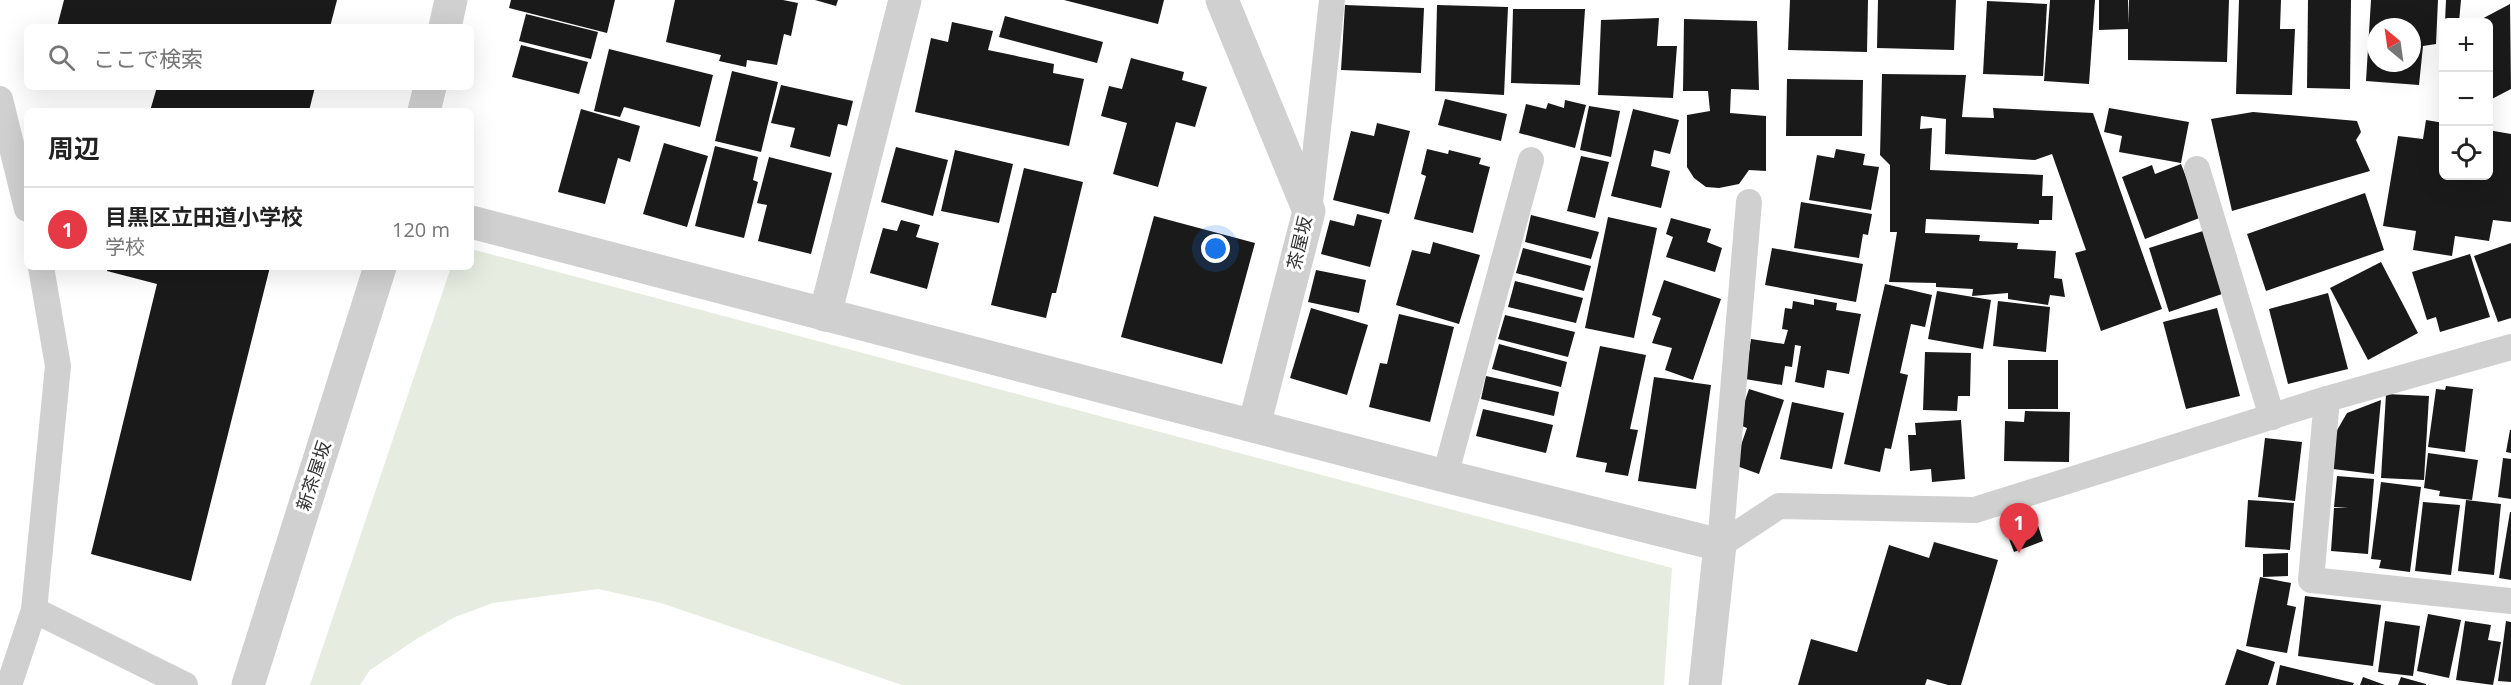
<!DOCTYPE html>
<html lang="ja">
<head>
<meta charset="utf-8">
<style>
	:root { --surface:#fff; --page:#f6f6f6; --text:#222; --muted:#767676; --line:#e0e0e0; --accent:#e63946 }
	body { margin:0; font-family:"Open Sans","Noto Sans JP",sans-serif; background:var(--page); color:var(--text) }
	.controls { position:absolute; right:18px; top:18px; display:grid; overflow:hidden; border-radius:9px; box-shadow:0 6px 24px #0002 }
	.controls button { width:54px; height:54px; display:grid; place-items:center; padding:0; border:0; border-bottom:2px solid var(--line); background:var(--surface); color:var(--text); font:30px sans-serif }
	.compass { position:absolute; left:2367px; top:18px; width:54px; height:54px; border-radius:50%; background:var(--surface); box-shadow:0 6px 24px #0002; rotate:331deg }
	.you { position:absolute; left:1216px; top:249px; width:21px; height:21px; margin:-15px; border:4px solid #fff; border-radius:50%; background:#1a73e8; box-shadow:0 0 0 9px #1a73e833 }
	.badge { display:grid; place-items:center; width:39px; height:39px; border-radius:50%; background:var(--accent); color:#fff; font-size:20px; font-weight:700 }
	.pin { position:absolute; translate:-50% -50px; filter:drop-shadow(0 2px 3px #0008) }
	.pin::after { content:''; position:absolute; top:32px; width:21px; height:18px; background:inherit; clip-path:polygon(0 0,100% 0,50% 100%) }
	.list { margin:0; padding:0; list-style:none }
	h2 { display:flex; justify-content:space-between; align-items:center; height:78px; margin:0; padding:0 24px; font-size:26px }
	h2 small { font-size:20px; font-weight:400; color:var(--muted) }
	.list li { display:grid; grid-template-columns:39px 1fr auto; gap:18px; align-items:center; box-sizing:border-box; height:84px; padding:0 24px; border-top:2px solid var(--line) }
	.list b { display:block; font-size:22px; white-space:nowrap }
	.list p { margin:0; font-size:20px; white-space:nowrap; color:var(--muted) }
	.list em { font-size:20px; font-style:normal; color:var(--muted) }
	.icon { flex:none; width:33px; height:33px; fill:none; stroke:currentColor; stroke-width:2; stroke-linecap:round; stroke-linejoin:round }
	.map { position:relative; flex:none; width:2511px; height:685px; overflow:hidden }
	.search { position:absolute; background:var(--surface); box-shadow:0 6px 24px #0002; left:24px; top:24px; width:450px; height:66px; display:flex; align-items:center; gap:15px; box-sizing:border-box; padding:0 21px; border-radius:9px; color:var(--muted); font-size:22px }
	.panel { position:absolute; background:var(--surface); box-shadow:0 6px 24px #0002; left:24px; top:108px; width:450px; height:162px; border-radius:9px }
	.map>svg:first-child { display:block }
	.park { fill:#e6ecdf }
	.building { fill:#1a1a1a; fill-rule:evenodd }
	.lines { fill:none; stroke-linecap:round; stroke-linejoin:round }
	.service { stroke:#d0d0d0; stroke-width:26 }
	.minor { stroke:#d0d0d0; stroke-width:33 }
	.tertiary { stroke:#d0d0d0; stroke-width:33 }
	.labels { text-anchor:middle; stroke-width:6; stroke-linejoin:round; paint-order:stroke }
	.street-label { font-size:18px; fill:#333; stroke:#fff }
</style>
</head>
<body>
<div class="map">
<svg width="2511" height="685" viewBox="0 0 2511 685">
	<rect width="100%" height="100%" fill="#fff"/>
	<polygon class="park" points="471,249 1672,568 1664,685 902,685 661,603 598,589 493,603 455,617 418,638 370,670 360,685 310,685 451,267 471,267"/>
	<g class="building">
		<polygon points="64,0 337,0 330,27 57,27"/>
		<polygon points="511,0 615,0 607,33 509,8"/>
		<polygon points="675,0 783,0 798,3 791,36 784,34 777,65 747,60 746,67 719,61 721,55 666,42"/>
		<polygon points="815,0 838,0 836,6"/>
		<polygon points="1064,0 1164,0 1158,24"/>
		<polygon points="1790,0 1868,0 1867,52 1788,50"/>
		<polygon points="1878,0 1956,0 1954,50 1877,48"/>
		<polygon points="2050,0 2095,0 2089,84 2044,81"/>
		<polygon points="2099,0 2128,0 2129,24 2129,0 2229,0 2227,62 2128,60 2128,29 2099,30"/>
		<polygon points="2239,0 2281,0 2280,29 2295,29 2292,95 2236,94"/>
		<polygon points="2308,0 2351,0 2350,89 2307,88"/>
		<path d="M2371,0H2438L2436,44L2423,46L2419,85L2366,81ZM2376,27H2412V63H2376Z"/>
		<polygon points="2446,0 2461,0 2459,22 2445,22"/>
		<polygon points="1987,1 2047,4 2043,76 1983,74"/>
		<polygon points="2510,4 2511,89 2488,101 2488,22 2476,22"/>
		<polygon points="1345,5 1424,8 1421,73 1341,70"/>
		<polygon points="1437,5 1508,7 1504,95 1435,91"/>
		<polygon points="1513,9 1585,9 1580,85 1511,83"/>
		<polygon points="526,14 598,32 591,59 519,41"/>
		<polygon points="1005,16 1103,42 1097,63 999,37"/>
		<polygon points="1659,18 1657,46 1677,46 1673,98 1598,95 1601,20"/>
		<polygon points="1684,19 1757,21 1759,90 1731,89 1730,113 1766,116 1766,171 1749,170 1739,184 1719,188 1706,187 1694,178 1687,167 1687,115 1710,111 1708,91 1683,91"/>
		<polygon points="952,22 993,31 988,50 1054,64 1053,73 1084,79 1069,146 915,112 931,38 948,42"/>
		<polygon points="521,45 588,62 579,94 512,77"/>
		<polygon points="609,49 713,75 700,127 624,107 620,117 594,111"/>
		<polygon points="1131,58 1184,72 1182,80 1207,87 1195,127 1176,122 1158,187 1113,174 1127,123 1101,116 1109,86 1122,89"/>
		<polygon points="732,71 778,82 761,152 715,141"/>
		<polygon points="1882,74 1966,75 1962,117 1994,118 1993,108 2093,113 2162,309 2101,331 2075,253 2086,250 2052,154 2035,160 1945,154 1946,119 1921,116 1920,129 1932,128 1930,170 2043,175 2042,196 2053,196 2052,220 2039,220 2039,224 1926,219 1925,233 1980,235 1979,241 2018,243 2017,249 2056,251 2054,278 2062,279 2065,297 2050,295 2048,305 2008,299 2008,293 1972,296 1973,289 1936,287 1936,283 1889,282 1897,232 1890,232 1890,165 1880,155"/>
		<polygon points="1787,79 1863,80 1862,136 1786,136"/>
		<polygon points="781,85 853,101 847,126 838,124 830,157 790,147 795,128 771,123"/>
		<polygon points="157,87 315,87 309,111 150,111"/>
		<polygon points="1445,99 1507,114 1501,141 1438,125"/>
		<polygon points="1565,100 1586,105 1575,148 1519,133 1526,104 1546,109 1548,103 1564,108"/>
		<polygon points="1589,106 1620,111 1611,157 1580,150"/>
		<polygon points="2109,108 2189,122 2181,163 2119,152 2122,136 2104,132"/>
		<polygon points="581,109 640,126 630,162 618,158 605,204 558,192"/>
		<polygon points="1633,109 1679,120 1670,154 1654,150 1651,166 1670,171 1661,208 1611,196"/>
		<polygon points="2253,112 2357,121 2361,132 2356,140 2370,171 2232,211 2211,119"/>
		<polygon points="2426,120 2444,123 2444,176 2488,176 2488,130 2511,134 2511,222 2493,220 2489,241 2455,236 2452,256 2413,250 2416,231 2383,226 2398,136 2423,139"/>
		<polygon points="1377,123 1410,131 1389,214 1333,200 1351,131 1374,136"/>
		<polygon points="664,143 708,156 687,227 643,214"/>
		<polygon points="715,146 758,157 753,180 758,182 744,238 695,226"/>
		<polygon points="896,147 948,160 933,216 881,202"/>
		<polygon points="1427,149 1448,154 1449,150 1481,158 1479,164 1490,167 1473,233 1414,219 1426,176 1421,174"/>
		<polygon points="1836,149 1865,154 1863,165 1879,167 1871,210 1809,200 1817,155 1834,158"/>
		<polygon points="955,150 1013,164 999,223 941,211"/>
		<polygon points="1581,156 1609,162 1595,218 1567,211"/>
		<polygon points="769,157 832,173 811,254 758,241 767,205 757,203"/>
		<polygon points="2181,164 2202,217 2145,239 2122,177 2152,165 2155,174"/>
		<polygon points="1024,168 1083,182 1056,293 1052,293 1046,318 991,305"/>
		<polygon points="2365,193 2384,250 2266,291 2247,234"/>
		<polygon points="1801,202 1872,214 1868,235 1863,234 1859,258 1794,248"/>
		<polygon points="1357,214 1382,220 1370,267 1321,254 1330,220 1354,226"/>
		<polygon points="1531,215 1599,232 1591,259 1525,242"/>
		<polygon points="1154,216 1255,243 1222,364 1121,337"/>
		<polygon points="1608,217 1657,228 1634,338 1585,328"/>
		<polygon points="1671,218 1711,229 1707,242 1722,248 1715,272 1666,257 1673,237 1666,234"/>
		<polygon points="901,220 920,225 916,237 939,243 927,289 870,273 883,228 897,231"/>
		<polygon points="2203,231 2222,294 2169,312 2149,248"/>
		<polygon points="1433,242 1480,255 1459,324 1396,305 1412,250 1430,254"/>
		<polygon points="2511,243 2511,318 2498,322 2474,256"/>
		<polygon points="1523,248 1591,266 1584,291 1516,273"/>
		<polygon points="1772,248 1863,264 1856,302 1765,285"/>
		<polygon points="2470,254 2490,317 2440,332 2436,317 2427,320 2412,272"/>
		<polygon points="2381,262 2418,333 2368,360 2330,288"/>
		<polygon points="108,267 270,267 191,581 91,554 157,284 107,271"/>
		<polygon points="1316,270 1366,280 1359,313 1308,302"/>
		<polygon points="1664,280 1721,299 1693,380 1665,370 1672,348 1652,343 1661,318 1652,315"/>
		<polygon points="1515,281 1583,298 1576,323 1508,307"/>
		<polygon points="1885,284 1932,295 1925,327 1911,324 1900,373 1908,375 1891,449 1885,448 1880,472 1844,464"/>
		<polygon points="1937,291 1991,300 1983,349 1928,339"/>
		<polygon points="2328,293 2348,369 2288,384 2269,309"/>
		<polygon points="1814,299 1837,303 1836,310 1861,314 1849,374 1827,370 1824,388 1795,382 1801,346 1795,345 1792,367 1785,366 1782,385 1745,379 1751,339 1784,344 1788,330 1782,329 1785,308 1792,309 1793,301 1814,305"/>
		<polygon points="1998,301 2050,307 2046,352 1993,346"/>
		<polygon points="1311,308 1368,325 1347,395 1290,378"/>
		<polygon points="2217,308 2240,396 2186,409 2163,322"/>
		<polygon points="1399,314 1454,327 1430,422 1369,407 1380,363 1387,364"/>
		<polygon points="1505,315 1575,332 1568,357 1498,339"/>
		<polygon points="1499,344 1567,362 1561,387 1492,369"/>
		<polygon points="1600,346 1646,355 1630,429 1638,430 1628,476 1605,472 1607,463 1576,457"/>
		<polygon points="1925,352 1971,353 1970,396 1958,396 1957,411 1923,410"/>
		<rect x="2008" y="360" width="50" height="49"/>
		<polygon points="1486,376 1559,392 1554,416 1481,399"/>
		<polygon points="1654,377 1711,385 1696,489 1638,481"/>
		<polygon points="2446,386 2473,389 2465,452 2428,447 2436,389 2445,390"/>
		<polygon points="1749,389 1784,400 1759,474 1734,465 1747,428 1737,424"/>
		<polygon points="2386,394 2429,396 2424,480 2381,478"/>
		<polygon points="2381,400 2374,474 2333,469 2336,432 2347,413"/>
		<polygon points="1792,402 1844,413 1832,469 1780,459"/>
		<polygon points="1483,409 1553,425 1546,453 1476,436"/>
		<polygon points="2025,411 2070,412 2069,462 2004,461 2005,421 2024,422"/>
		<polygon points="1961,420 1965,479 1932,482 1931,469 1910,471 1908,435 1916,435 1915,423"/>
		<polygon points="2510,430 2511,430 2511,453 2506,452"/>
		<polygon points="2265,438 2302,442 2295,501 2258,497"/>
		<polygon points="2428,453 2478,460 2472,500 2439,496 2440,491 2424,488"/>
		<polygon points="2503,458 2511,459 2511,499 2498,497"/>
		<polygon points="2337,476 2374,479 2368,554 2331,551 2334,508 2348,508 2334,507"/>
		<polygon points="2381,482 2421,487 2410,572 2379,568 2381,560 2371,559"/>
		<polygon points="2248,500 2294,503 2290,550 2245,547"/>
		<polygon points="2466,500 2501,504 2494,575 2458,571"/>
		<polygon points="2423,502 2460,505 2451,575 2415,571"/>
		<polygon points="2510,512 2511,512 2511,580 2499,578"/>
		<polygon points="2034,513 2043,541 2014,552 2003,523"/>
		<polygon points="1934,542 1998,560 1961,685 1948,685 1927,679 1925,685 1798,685 1811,639 1857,652 1889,545 1929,558"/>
		<polygon points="2288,553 2288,576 2263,577 2263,554"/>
		<polygon points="2260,577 2291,583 2287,605 2296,607 2287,653 2246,646"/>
		<polygon points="2305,596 2381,605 2373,666 2298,656"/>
		<polygon points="2428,614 2461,620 2449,678 2417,671"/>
		<polygon points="2385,621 2420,626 2413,676 2378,672"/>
		<polygon points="2465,621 2491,625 2488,640 2501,642 2493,685 2456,680"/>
		<polygon points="2506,621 2511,622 2511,682 2498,681"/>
		<polygon points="2237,649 2275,662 2268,685 2225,685"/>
		<polygon points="2280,665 2354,683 2353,685 2276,685"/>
		<polygon points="2363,677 2385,685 2360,685"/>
		<polygon points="2401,677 2426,684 2426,685 2398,685"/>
	</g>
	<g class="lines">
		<g class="service">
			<polyline points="0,99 27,209"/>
			<polyline points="2197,169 2272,417"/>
			<polyline points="1309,211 1332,0"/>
			<polyline points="2327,399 2311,580 2511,601"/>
			<polyline points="1445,476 1531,160"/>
			<polyline points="1720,545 1779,506 1975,510 2327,399 2511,347"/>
			<polyline points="1720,545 1749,202"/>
			<polyline points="34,610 185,685"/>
			<polyline points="9,685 34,610 58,366 41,267"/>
		</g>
		<g class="minor">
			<polyline points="1222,0 1309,211 1254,426"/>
			<polyline points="471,222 1445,476 1720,545 1705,685"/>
			<polyline points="825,315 905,0"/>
		</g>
		<g class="tertiary">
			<polyline points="445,27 451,0"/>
			<polyline points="424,111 430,87"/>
			<polyline points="248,685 380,267"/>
		</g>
	</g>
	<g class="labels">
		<g class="street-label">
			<text transform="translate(1300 243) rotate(-77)" y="6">茶屋坂</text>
			<text transform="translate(314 476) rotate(-72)" y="6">新茶屋坂</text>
		</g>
	</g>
</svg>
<div class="controls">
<button>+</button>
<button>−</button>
<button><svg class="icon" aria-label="locate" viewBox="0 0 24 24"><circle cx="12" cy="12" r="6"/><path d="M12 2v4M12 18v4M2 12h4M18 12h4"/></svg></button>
</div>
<svg class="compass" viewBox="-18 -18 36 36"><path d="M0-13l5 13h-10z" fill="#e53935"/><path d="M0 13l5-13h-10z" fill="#767676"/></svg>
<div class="you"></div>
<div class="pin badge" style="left:2019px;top:553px">1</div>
<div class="search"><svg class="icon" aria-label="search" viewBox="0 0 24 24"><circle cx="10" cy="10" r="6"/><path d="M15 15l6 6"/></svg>ここで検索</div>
<section class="panel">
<h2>周辺<small></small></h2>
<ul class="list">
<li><span class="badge">1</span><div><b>目黒区立田道小学校</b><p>学校</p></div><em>120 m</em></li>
</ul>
</section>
</div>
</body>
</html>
